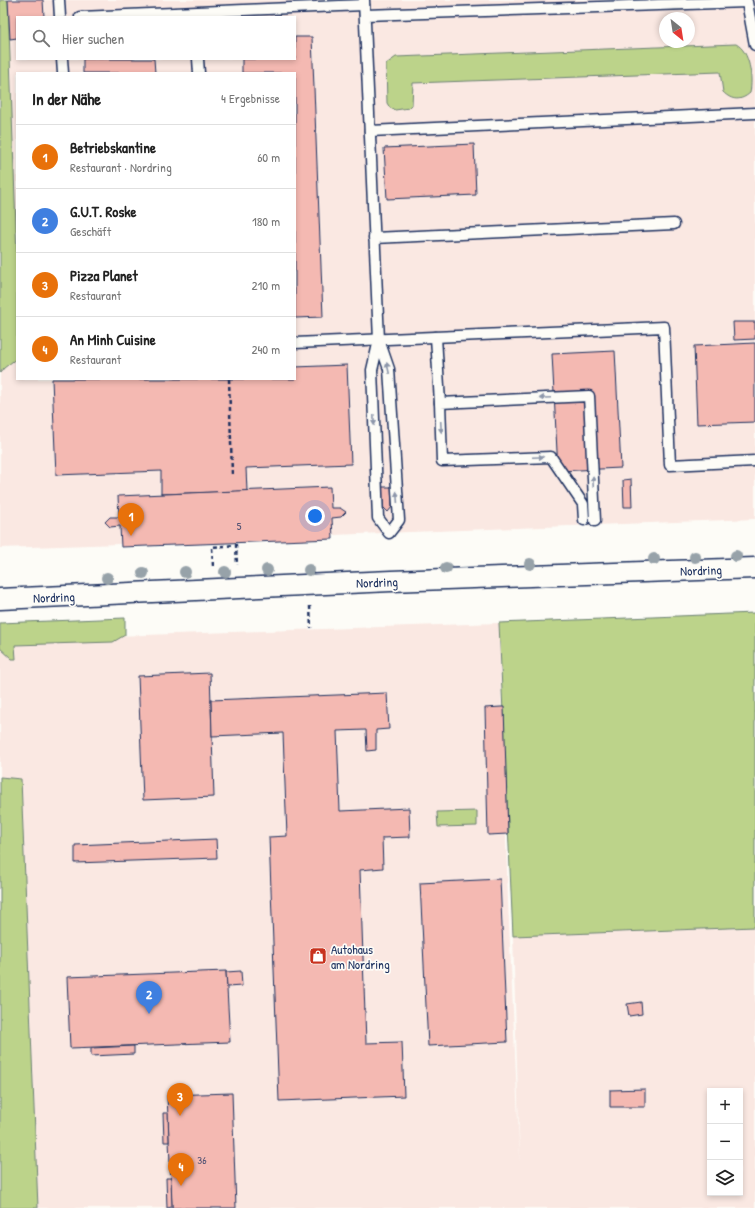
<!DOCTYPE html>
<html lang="de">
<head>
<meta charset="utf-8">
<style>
	:root { --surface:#fff; --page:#f6f6f6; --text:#222; --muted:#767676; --line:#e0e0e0; --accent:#ea580c }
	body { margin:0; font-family:"Patrick Hand",sans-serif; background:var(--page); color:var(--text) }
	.controls { position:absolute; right:12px; bottom:12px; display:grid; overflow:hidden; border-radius:0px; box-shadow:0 2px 6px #0003 }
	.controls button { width:36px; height:36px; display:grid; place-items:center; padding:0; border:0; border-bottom:1px solid var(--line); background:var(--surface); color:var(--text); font:20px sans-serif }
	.compass { position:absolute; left:659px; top:12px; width:36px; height:36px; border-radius:50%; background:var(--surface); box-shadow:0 2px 6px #0003; rotate:150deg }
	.you { position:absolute; left:315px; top:516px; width:14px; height:14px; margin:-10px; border:3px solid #fff; border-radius:50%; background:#1a73e8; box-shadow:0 0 0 6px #1a73e833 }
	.badge { display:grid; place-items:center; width:26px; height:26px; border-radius:50%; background:var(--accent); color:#fff; font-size:13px; font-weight:700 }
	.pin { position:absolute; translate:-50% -33px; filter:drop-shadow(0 1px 2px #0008) }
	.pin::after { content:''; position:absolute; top:21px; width:14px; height:12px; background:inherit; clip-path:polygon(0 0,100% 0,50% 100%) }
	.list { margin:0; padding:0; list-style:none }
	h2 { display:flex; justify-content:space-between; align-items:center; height:52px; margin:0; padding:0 16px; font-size:17px }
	h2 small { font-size:13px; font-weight:400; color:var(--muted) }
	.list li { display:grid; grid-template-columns:26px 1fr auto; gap:12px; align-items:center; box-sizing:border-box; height:64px; padding:0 16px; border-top:1px solid var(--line) }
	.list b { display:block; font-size:15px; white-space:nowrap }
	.list p { margin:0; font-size:13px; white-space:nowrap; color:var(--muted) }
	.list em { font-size:13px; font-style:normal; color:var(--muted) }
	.icon { flex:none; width:22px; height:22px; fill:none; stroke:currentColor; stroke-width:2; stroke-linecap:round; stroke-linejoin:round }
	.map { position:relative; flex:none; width:755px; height:1208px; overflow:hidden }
	.search { position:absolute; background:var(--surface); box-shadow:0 2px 6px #0003; left:16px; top:16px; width:280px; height:44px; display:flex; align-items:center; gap:10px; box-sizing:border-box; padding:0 14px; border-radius:0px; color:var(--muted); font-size:15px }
	.panel { position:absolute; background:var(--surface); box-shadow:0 2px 6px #0003; left:16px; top:72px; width:280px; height:308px; border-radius:0px }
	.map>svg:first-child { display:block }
	.built { fill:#fae8e2; fill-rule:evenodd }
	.green { fill:#bcd38a; stroke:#6c8174 }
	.building { fill:#f4b9b2; stroke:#1b2f5e }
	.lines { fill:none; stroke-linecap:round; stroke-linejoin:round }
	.service-casing { stroke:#1b2f5e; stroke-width:13 }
	.minor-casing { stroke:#1b2f5e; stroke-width:23 }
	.path { stroke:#1b2f5e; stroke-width:2.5; stroke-dasharray:4 3; stroke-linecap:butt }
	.service { stroke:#fdfcf7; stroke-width:10 }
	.minor { stroke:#fdfcf7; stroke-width:20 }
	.tree { fill:#97a2a9 }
	.oneway { fill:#8c96aa }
	.labels { text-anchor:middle; stroke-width:3.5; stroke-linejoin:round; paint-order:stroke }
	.number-label { font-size:11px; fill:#515273 }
	.street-label { font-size:13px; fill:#1b2f5e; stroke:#fdfcf7 }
	.poi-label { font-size:13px; fill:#1b2f5e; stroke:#fdfcf7; text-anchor:start }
</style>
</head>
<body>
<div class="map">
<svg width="755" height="1208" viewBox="0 0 755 1208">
	<rect width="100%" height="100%" fill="#fdfcf7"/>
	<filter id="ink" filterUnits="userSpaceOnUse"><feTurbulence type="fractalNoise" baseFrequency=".025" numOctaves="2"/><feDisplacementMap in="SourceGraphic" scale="8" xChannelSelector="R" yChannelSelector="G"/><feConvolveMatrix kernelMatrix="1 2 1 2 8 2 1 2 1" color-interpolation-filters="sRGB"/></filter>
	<g filter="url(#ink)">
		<g class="built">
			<path d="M0,0H755V519L333,535V539L121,547L120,544L0,548ZM17,17H295V59H17ZM665,18H689V42H665ZM17,73H295V379H17Z"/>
			<path d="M499,623L508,901L520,1163L513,936L755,927V1208H38L21,779L0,777V640ZM710,1091H740V1193H710Z"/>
		</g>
		<g class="green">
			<polygon points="0,0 8,0 17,256 17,358 4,368 0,373"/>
			<path d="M736,44C750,51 753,78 750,93C741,101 732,101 723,92L720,72L413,83L412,105L409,108L395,110L390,108L387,103L386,64L396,57Z"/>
			<polygon points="755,613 755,927 513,936 499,623"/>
			<polygon points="125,618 125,635 113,642 15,645 16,659 12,659 0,648 0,623"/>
			<polygon points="0,777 21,779 38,1208 0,1208"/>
			<polygon points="477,811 477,826 438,827 437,812"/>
		</g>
		<g class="building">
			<polygon points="8,0 43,0 44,17 17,17 17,38 10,39"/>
			<polygon points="295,37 312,37 323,317 295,318 295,73 242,73 242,59 295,59"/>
			<polygon points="83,59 154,59 155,73 83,73"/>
			<polygon points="474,144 476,195 387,199 384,148"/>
			<polygon points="733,322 755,322 755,339 734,340"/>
			<polygon points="755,343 755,422 697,424 694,346"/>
			<polygon points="615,351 621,468 558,471 552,354"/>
			<polygon points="347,365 351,464 246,468 247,491 161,494 161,471 56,475 52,379 295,379 295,367"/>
			<polygon points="631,479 632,507 624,507 623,480"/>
			<polygon points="330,487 331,508 340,508 346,512 341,517 332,518 333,539 121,547 120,526 110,527 105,522 110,517 119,517 118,496"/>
			<polygon points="382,487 392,487 392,507 388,512 383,507"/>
			<polygon points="210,673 214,797 143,800 138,676"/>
			<polygon points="387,693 389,729 376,730 376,750 367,751 366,730 337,731 340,811 409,808 410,837 382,838 383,868 360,870 366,1043 402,1042 404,1096 279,1101 269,837 287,836 283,733 212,736 211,700"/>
			<polygon points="501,707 504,707 508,834 488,835 485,708"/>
			<polygon points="216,839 217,858 75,863 75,845"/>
			<polygon points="500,879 507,1042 428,1046 420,883"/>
			<polygon points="226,971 230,1042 70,1048 67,977"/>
			<polygon points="241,971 242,986 227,987 226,972"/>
			<polygon points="641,1002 642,1014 629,1016 627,1004"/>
			<polygon points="134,1046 134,1054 91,1056 91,1048"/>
			<polygon points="645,1089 645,1107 610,1107 610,1090"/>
			<polygon points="232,1093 236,1208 172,1208 167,1095"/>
			<polygon points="163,1113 168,1113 169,1142 164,1142"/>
			<polygon points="166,1178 171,1178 172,1207 167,1208"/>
		</g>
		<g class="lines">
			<defs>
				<g id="service">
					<polyline points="59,0 60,17"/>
					<polyline points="364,0 379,340 372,370 378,518 389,533 399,520 389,369 379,340"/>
					<polyline points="365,15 747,2 755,45"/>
					<polyline points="80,17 364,5"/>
					<polyline points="62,59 63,73"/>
					<polyline points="198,59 199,73"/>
					<polyline points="370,131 755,113"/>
					<polyline points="374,238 674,224"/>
					<polyline points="436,337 440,403"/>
					<polyline points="295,343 664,327 670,465 755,461"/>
					<polyline points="584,520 583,504 551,457 442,461 440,403 589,396 595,521"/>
				</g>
				<polyline id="minor" points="0,599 391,581 755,568"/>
			</defs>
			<use href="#service" class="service-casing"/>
			<use href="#minor" class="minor-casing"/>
			<g class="path">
				<polyline points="229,379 232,474"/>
				<polyline points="213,566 212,547 236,545 237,565"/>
				<polyline points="310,606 311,628"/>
			</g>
			<use href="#service" class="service"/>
			<use href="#minor" class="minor"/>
		</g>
		<g class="tree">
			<circle cx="736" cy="556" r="6"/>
			<circle cx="695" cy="557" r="6"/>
			<circle cx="654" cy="559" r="6"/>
			<circle cx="530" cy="564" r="6"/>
			<circle cx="446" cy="568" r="6"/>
			<circle cx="267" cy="570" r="6"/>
			<circle cx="309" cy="570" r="6"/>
			<circle cx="185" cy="572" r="6"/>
			<circle cx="225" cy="572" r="6"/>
			<circle cx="143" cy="573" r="6"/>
			<circle cx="107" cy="578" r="6"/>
		</g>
		<defs><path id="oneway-solid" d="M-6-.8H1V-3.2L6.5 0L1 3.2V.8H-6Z"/></defs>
		<g class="oneway">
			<use href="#oneway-solid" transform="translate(388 368) rotate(-103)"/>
			<use href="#oneway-solid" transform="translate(545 398) rotate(177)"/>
			<use href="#oneway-solid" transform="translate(374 420) rotate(88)"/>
			<use href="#oneway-solid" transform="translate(441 427) rotate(87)"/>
			<use href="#oneway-solid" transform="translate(538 457) rotate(-2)"/>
			<use href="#oneway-solid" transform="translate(593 482) rotate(-93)"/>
			<use href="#oneway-solid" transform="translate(397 497) rotate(-94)"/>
		</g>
	</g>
	<defs>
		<symbol id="shop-square" viewBox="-11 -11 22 22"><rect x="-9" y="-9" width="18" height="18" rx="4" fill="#c8321e" stroke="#fdfcf7"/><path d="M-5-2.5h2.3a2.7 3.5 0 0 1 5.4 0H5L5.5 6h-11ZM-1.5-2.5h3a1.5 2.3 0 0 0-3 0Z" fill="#fff"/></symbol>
	</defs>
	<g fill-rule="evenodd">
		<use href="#shop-square" x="308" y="946" width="20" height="20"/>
	</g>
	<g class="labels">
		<g class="number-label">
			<text x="239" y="530">5</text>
			<text x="202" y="1164">36</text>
		</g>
		<g class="street-label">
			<text transform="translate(701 570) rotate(-2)" y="5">Nordring</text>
			<text transform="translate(377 582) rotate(-2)" y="5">Nordring</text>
			<text transform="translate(54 597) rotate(-2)" y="5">Nordring</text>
		</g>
		<g class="poi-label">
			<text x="331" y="954">Autohaus<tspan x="331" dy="15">am Nordring</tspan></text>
		</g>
	</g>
</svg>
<div class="controls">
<button>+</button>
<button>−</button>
<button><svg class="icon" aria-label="layers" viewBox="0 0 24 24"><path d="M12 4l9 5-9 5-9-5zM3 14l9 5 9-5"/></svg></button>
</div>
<svg class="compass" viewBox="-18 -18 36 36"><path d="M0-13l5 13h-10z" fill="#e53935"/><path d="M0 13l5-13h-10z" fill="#767676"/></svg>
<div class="you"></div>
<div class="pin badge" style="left:131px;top:536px;background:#e8710a">1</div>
<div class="pin badge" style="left:149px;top:1014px;background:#3f7fe0">2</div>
<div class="pin badge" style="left:180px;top:1116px;background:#e8710a">3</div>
<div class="pin badge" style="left:181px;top:1186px;background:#e8710a">4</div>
<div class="search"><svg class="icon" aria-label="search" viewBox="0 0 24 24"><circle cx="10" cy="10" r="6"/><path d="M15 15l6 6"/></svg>Hier suchen</div>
<section class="panel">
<h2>In der Nähe<small>4 Ergebnisse</small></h2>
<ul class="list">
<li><span class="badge" style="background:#e8710a">1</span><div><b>Betriebskantine</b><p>Restaurant · Nordring</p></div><em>60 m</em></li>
<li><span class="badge" style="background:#3f7fe0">2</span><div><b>G.U.T. Roske</b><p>Geschäft</p></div><em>180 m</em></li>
<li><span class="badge" style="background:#e8710a">3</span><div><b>Pizza Planet</b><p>Restaurant</p></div><em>210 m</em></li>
<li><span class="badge" style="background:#e8710a">4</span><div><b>An Minh Cuisine</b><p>Restaurant</p></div><em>240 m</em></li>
</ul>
</section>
</div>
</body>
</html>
